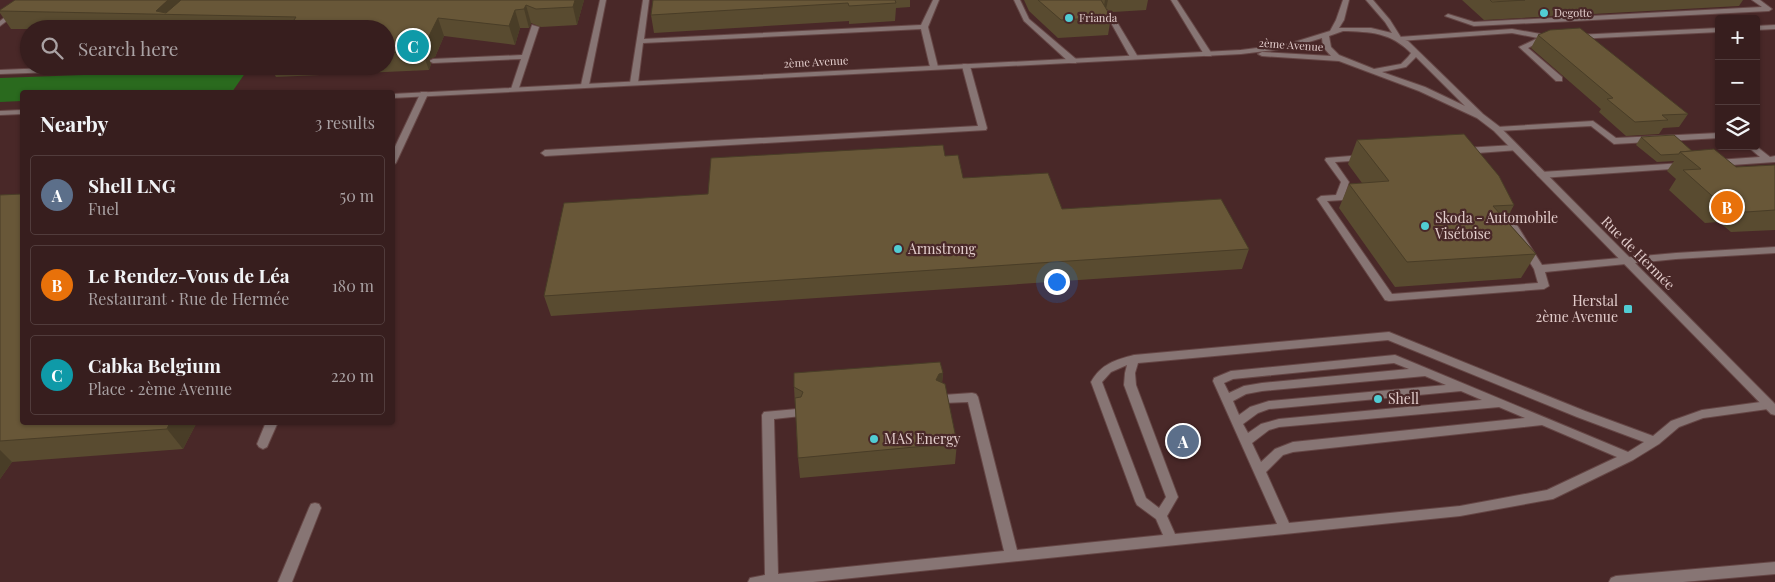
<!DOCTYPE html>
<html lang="en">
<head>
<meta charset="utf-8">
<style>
	:root { --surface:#371e1e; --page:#3e2727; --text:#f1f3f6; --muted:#aaa2a4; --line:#513c3c; --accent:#51ccd3 }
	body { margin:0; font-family:"Playfair Display",serif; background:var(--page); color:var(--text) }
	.controls { position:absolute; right:15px; top:15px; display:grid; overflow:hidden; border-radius:5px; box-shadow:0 1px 4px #0004 }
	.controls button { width:45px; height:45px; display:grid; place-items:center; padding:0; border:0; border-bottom:1px solid var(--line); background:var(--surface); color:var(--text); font:25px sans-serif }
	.you { position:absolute; left:1056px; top:281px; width:18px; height:18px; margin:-12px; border:4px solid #fff; border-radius:50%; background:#1a73e8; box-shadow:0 0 0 8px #1a73e833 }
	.badge { display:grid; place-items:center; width:32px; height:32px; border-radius:50%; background:var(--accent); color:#fff; font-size:16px; font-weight:700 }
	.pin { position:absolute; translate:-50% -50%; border:2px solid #fff; box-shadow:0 1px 5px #0006 }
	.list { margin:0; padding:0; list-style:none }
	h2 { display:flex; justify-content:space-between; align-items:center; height:65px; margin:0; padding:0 20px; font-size:21px }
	h2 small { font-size:16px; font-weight:400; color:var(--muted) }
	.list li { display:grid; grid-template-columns:32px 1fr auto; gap:15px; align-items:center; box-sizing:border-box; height:80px; margin:0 10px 10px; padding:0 10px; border:1px solid var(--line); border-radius:5px }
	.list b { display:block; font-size:19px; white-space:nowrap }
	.list p { margin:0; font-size:16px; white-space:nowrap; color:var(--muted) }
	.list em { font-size:16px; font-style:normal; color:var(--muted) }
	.icon { flex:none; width:28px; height:28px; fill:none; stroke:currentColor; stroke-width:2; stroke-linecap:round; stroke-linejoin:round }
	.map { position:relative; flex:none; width:1775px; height:582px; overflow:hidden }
	.search { position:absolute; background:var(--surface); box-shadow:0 1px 4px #0004; left:20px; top:20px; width:375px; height:55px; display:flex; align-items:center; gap:12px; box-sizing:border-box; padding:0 18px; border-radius:28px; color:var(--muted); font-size:19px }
	.panel { position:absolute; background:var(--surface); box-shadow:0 1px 4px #0004; left:20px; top:90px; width:375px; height:335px; border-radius:5px }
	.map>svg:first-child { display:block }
	.green { fill:#2a6a1e }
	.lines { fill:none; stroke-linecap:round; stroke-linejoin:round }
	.service-casing { stroke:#654645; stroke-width:2 }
	.tertiary-casing { stroke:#654645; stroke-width:2 }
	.service { fill:#877574; fill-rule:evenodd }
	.tertiary { fill:#877574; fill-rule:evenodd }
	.wall { fill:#594b30 }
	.shaded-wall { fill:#493d27 }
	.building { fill:#685738; stroke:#493d27 }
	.poi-dot { fill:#51ccd3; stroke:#492828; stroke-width:2 }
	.labels { text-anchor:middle; stroke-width:4.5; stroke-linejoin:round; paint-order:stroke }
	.far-poi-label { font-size:11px; fill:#e2cccb; stroke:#492828; text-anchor:start }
	.far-street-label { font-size:11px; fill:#e2cccb; stroke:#492828 }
	.poi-label { font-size:14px; fill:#e2cccb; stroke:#492828; text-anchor:start }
	.street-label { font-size:14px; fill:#e2cccb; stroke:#492828 }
</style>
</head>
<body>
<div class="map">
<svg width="1775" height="582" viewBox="0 0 1775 582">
	<rect width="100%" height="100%" fill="#492828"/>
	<polygon class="green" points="248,69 232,92 22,92 22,101 0,102 0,78"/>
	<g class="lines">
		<defs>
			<g id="service">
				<polygon points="27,0 34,0 0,26 0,21"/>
				<polygon points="600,0 606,0 589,85 585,87 581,85"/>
				<polygon points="643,0 649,0 644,39 921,25 933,0 939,0 928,27 938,67 934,69 930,67 921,29 643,43 638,83 634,85 630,83"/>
				<polygon points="1014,0 1020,0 1029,19 1076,59 1076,63 1070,63 1024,21"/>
				<polygon points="1171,0 1177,0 1212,54 1211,56 1205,56"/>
				<polygon points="1752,0 1760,0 1772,9 1769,11 1474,26 1445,16 1448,14 1474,22 1762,7"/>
				<polygon points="1106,11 1111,12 1138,57 1137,59 1131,59 1130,57 1105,12"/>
				<polygon points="532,25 539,27 518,91 512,91 511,89 521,59 433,63 429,61 433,59 522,55"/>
				<polygon points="1775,25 1775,29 1756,30 1756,26"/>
				<polygon points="1719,28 1719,32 1576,39 1572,37 1576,35"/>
				<polygon points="1512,29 1552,36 1552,40 1545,39 1528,48 1562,77 1562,81 1556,81 1519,47 1538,38 1512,33 1399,41 1395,39 1399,37"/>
				<polygon points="963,64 966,64 970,66 987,128 986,130 545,156 541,153 545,150 978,126 962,66"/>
				<polygon points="96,66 120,66 110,70 0,74 0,70"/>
				<polygon points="421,92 427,92 428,94 396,163 392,165 392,153"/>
				<polygon points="1593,121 1616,138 1719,133 1719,138 1614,144 1591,126 1497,131 1493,129 1497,127"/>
				<polygon points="1515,145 1519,148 1518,150 1464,154 1460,151 1464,148"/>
				<polygon points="1747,146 1756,146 1770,157 1775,156 1775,162 1717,166 1713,163 1717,160 1760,157"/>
				<polygon points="1363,155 1367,158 1366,160 1335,162 1349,182 1343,200 1327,201 1392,294 1538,283 1534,269 1495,206 1500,203 1505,206 1542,265 1676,253 1775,247 1775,253 1676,259 1545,272 1549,286 1544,289 1389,301 1385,300 1317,199 1321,196 1336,195 1341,182 1325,160 1326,158"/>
				<polygon points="1683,163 1687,166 1686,168 1541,178 1537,175 1541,172"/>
				<path d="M1389,332L1585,411L1653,436L1671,421L1702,410L1768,401L1772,402L1774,405L1772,408L1768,409L1703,418L1679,427L1659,444L1633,460L1553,499L1460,516L813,582H748L750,578L765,575L762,415L764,412L797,409L801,410L803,413L801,416L774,419L778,574L1004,551L968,402L943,403L939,402L937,399L939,396L943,395L972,393L976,394L978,397L1017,550L1163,535L1156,519L1137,505L1135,501L1091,382C1101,364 1115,360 1134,355ZM1388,340L1577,417L1644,442L1628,452L1395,355L1231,371L1214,378L1213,381L1277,524L1175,534L1167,516L1178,497L1136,385L1135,373L1138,363ZM1394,363L1409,369L1262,383L1244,386L1229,393L1224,383L1233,379ZM1127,365L1125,373L1124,385L1166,497L1159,508L1146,498L1102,382L1111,372ZM1425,376L1446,385L1269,401L1250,407L1239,415L1233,401L1246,394L1262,391ZM1461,391L1482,400L1279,419L1261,424L1248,433L1243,424L1258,413L1269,409ZM1499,407L1525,418L1293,442L1275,449L1261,462L1252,443L1269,430L1279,427ZM1542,425L1617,457L1547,490L1460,506L1289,523L1266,472L1283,455L1293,452Z"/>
				<polygon points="266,422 278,422 267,447 263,449 259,447 257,444"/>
				<polygon points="315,503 319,504 321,508 292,582 278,582 309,508 311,504"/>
				<polygon points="1775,562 1775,574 1683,582 1609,582 1611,578 1616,576"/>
			</g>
			<g id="tertiary">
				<path d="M1343,0H1349L1344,20L1339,28H1371L1392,33L1385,22L1366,0H1373L1390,20L1402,39L1408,41L1483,114L1500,127L1775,404V415L1771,414L1494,131L1477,118L1419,91L1339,61L1262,56L1258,54L1262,52L1331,56L1323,47L1322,38L1289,48L1241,54L392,98V94L1241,50L1288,44L1330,31L1336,20ZM1343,31C1371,32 1390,32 1411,53L1408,57L1401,64L1374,69L1339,55L1331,47L1329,36ZM1416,57L1465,106L1425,87L1382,72L1406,67Z"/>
				<polygon points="22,110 22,114 0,115 0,111"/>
			</g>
		</defs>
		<use href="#service" class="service-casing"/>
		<use href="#tertiary" class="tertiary-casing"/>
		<use href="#service" class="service"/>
		<use href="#tertiary" class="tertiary"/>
	</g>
	<g class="wall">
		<polygon points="584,0 577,25 541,27 531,23 529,28 520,28 515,45 444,36 435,57 429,59 431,64 429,70 276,77 270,66 386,66 386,29 11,29 0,13 0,10"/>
		<polygon points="653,0 910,0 910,7 896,8 895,21 849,24 849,21 654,33 651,15"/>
		<polygon points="1024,0 1148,0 1146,10 1113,12 1106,9 1111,17 1108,35 1058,38 1029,11"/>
		<polygon points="1462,0 1743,0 1739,6 1484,20"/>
		<polygon points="1538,35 1688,114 1679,127 1663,128 1659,134 1626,136 1599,112 1601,109 1531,48"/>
		<polygon points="1641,137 1692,151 1736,167 1775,165 1775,230 1731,232 1719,222 1705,223 1669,190 1676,179 1667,171 1674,161 1657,162 1636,145"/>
		<polygon points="1357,140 1514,205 1506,220 1536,254 1521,278 1395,287 1339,208 1349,184 1362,183 1348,164"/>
		<polygon points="945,156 963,178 1062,209 1249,249 1242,269 551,316 544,296 708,194"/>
		<polygon points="0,195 197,422 183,449 12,462 0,479"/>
		<polygon points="943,373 942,383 957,443 955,464 800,478 798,458 794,387"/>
	</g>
	<g class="shaded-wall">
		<polygon points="168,0 197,0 181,15 156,11"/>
		<polygon points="575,0 584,0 577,25 573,7"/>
		<polygon points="1105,0 1108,0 1106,9 1103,12"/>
		<polygon points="526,5 531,23 529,28 524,9"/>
		<polygon points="515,10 520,28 515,45 509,26"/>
		<polygon points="438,18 444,36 435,57 429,59 431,64 429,70 422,51 421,42"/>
		<polygon points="943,373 941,393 936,380 939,374"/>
		<polygon points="170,422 197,422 183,449 167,429"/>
		<polygon points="0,450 12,462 0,479"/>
	</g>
	<g class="building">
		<polygon points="15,0 168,0 156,11 166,13 181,0 575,0 573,7 536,9 526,5 524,9 515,10 509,26 438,18 428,38 421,42 425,46 422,51 386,53 386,29 288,29 296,17 0,11 0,10"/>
		<polygon points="653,0 895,0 896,3 849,6 848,3 651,15"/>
		<polygon points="1038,0 1101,0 1111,17 1061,20"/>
		<polygon points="1490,0 1525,0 1492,2"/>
		<polygon points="1580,28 1688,114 1662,115 1668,120 1635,122 1607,99 1613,98 1538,35 1550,30"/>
		<polygon points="1464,134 1499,176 1514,205 1493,206 1536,254 1407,262 1349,184 1389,181 1357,140"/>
		<polygon points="1674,135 1692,151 1680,152 1679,154 1661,155 1641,137"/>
		<polygon points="943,145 945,156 958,155 963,178 1048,173 1062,209 1221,199 1249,249 544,296 564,203 708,194 711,158"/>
		<polygon points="1714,149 1736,167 1775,165 1775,210 1746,212 1734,202 1720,203 1683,170 1701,169 1680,152"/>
		<polygon points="22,194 22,422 170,422 167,429 0,441 0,195"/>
		<polygon points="940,362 943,373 939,374 936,380 945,384 957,443 798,458 795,398 801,397 803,392 794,387 794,373"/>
	</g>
	<g class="poi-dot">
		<circle cx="1544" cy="13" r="5"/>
		<circle cx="1069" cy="18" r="5"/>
		<circle cx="1425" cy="226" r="5"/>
		<circle cx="898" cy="249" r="5"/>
		<rect x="1623" y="304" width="10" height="10" rx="2.5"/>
		<circle cx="1378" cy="399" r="5"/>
		<circle cx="874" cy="439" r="5"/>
	</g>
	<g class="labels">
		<g class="far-poi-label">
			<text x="1554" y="17">Degotte</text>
			<text x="1079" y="22">Frianda</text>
		</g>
		<g class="far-street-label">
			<text transform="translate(1291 45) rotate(4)" y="4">2ème Avenue</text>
			<text transform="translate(816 62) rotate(-3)" y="4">2ème Avenue</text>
		</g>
		<g class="poi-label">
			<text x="1435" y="223">Skoda - Automobile<tspan x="1435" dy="16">Visétoise</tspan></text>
			<text x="908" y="254">Armstrong</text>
			<text x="1618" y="306" text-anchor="end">Herstal<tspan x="1618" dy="16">2ème Avenue</tspan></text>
			<text x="1388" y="404">Shell</text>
			<text x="884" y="444">MAS Energy</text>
		</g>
		<g class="street-label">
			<text transform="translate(1638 253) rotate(45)" y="5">Rue de Hermée</text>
		</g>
	</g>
</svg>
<div class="controls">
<button>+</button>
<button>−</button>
<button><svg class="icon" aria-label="layers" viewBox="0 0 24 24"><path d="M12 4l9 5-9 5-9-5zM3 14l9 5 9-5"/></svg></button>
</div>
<div class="you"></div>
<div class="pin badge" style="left:1183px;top:441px;background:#5c6f8a">A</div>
<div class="pin badge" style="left:1727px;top:207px;background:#e8710a">B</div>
<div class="pin badge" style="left:413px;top:46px;background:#0f9aa8">C</div>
<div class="search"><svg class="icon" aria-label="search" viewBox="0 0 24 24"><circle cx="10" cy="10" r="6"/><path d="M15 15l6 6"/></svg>Search here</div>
<section class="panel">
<h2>Nearby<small>3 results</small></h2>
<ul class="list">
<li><span class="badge" style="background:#5c6f8a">A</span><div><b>Shell LNG</b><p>Fuel</p></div><em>50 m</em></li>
<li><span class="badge" style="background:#e8710a">B</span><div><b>Le Rendez-Vous de Léa</b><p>Restaurant · Rue de Hermée</p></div><em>180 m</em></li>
<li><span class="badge" style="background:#0f9aa8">C</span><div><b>Cabka Belgium</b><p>Place · 2ème Avenue</p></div><em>220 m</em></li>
</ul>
</section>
</div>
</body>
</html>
